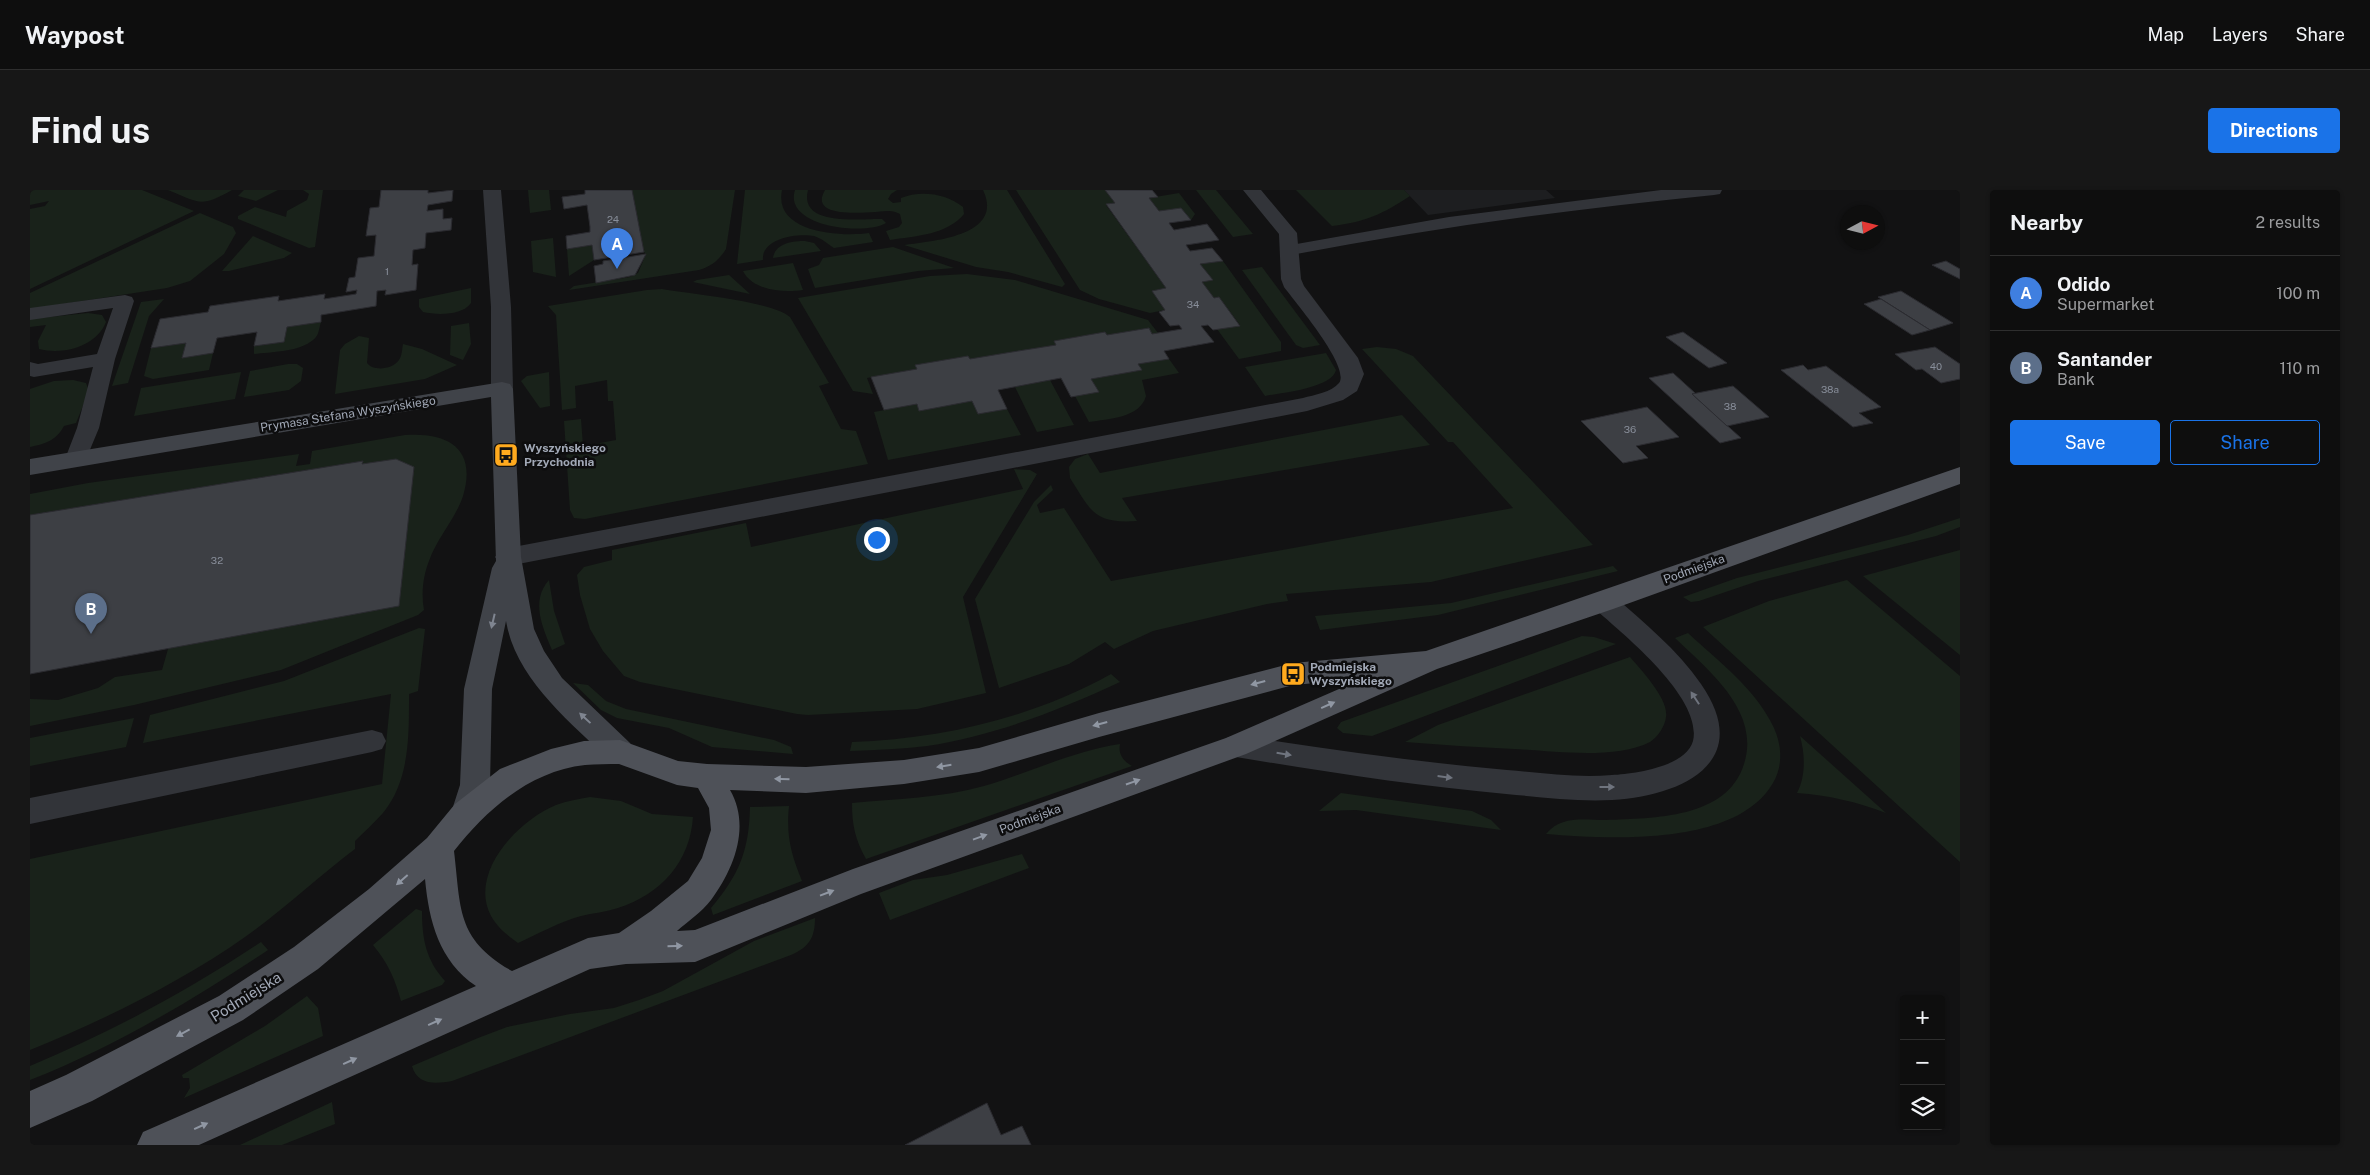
<!DOCTYPE html>
<html lang="en">
<head>
<meta charset="utf-8">
<style>
	:root { --surface:#0e0e0e; --page:#171717; --text:#f1f3f6; --muted:#9b9c9e; --line:#2e2e2e; --accent:#1a73e8 }
	body { margin:0; font-family:"Public Sans",sans-serif; background:var(--page); color:var(--text) }
	.controls { position:absolute; right:15px; bottom:15px; display:grid; overflow:hidden; border-radius:5px; box-shadow:0 1px 4px #0004 }
	.controls button { width:45px; height:45px; display:grid; place-items:center; padding:0; border:0; border-bottom:1px solid var(--line); background:var(--surface); color:var(--text); font:25px sans-serif }
	.compass { position:absolute; left:1810px; top:15px; width:45px; height:45px; border-radius:50%; background:var(--surface); box-shadow:0 1px 4px #0004; rotate:83deg }
	.you { position:absolute; left:846px; top:349px; width:18px; height:18px; margin:-12px; border:4px solid #fff; border-radius:50%; background:#1a73e8; box-shadow:0 0 0 8px #1a73e833 }
	.badge { display:grid; place-items:center; width:32px; height:32px; border-radius:50%; background:var(--accent); color:#fff; font-size:16px; font-weight:700 }
	.pin { position:absolute; translate:-50% -41px; filter:drop-shadow(0 1px 2px #0008) }
	.pin::after { content:''; position:absolute; top:26px; width:18px; height:15px; background:inherit; clip-path:polygon(0 0,100% 0,50% 100%) }
	.list { margin:0; padding:0; list-style:none }
	h2 { display:flex; justify-content:space-between; align-items:center; height:65px; margin:0; padding:0 20px; font-size:21px }
	h2 small { font-size:16px; font-weight:400; color:var(--muted) }
	.list li { display:grid; grid-template-columns:32px 1fr auto; gap:15px; align-items:center; box-sizing:border-box; height:75px; padding:0 20px; border-top:1px solid var(--line) }
	.list b { display:block; font-size:19px; white-space:nowrap }
	.list p { margin:0; font-size:16px; white-space:nowrap; color:var(--muted) }
	.list em { font-size:16px; font-style:normal; color:var(--muted) }
	.actions { display:flex; gap:10px; padding:15px 20px }
	.actions a { flex:1; padding:11px 0; border:1px solid var(--accent); border-radius:5px; text-align:center; font-size:18px; color:var(--accent) }
	.actions .main { background:var(--accent); color:#fff }
	.icon { flex:none; width:28px; height:28px; fill:none; stroke:currentColor; stroke-width:2; stroke-linecap:round; stroke-linejoin:round }
	.map { position:relative; flex:none; width:1930px; height:955px; overflow:hidden; border-radius:5px }
	header { display:flex; align-items:center; gap:30px; box-sizing:border-box; height:70px; padding:0 25px; background:var(--surface); border-bottom:1px solid var(--line) }
	header strong { font-size:24px }
	nav { display:flex; gap:28px; margin-inline-start:auto; font-size:18px }
	.intro { display:flex; align-items:center; justify-content:space-between; box-sizing:border-box; height:120px; padding:0 30px }
	h1 { margin:0; font-size:35px }
	.button { padding:12px 22px; border-radius:5px; background:var(--accent); color:#fff; font-size:18px; font-weight:700 }
	main { display:flex; gap:30px; padding:0 30px }
	aside { flex:1; background:var(--surface); border-radius:5px; box-shadow:0 1px 4px #0004 }
	.map>svg:first-child { display:block }
	.built { fill:#1d1e20 }
	.green { fill:#19221a }
	.building { fill:#3d3f44; stroke:#2b2b30 }
	.lines { fill:none; stroke-linecap:round; stroke-linejoin:round }
	.lane { fill:#323439; fill-rule:evenodd }
	.street { fill:#323439; fill-rule:evenodd }
	.secondary { fill:#404349; fill-rule:evenodd }
	.primary { fill:#4e5158; fill-rule:evenodd }
	.oneway { fill:#7f8590 }
	.oneway2 { fill:#9097a3 }
	.oneway3 { fill:#6f747e }
	.labels { text-anchor:middle; stroke-width:5; stroke-linejoin:round; paint-order:stroke }
	.number-label { font-size:10px; fill:#888e9a }
	.street-label { font-size:12px; fill:#a1a8b6; stroke:#0d0d0e }
	.poi-label { font-size:12px; font-weight:bold; fill:#a1a8b6; stroke:#0d0d0e; text-anchor:start }
	.near-street-label { font-size:15px; fill:#a1a8b6; stroke:#0d0d0e }
</style>
</head>
<body>
<header>
<strong>Waypost</strong>
<nav><a>Map</a><a>Layers</a><a>Share</a></nav>
</header>
<div class="intro"><h1>Find us</h1><a class="button">Directions</a></div>
<main>
<div class="map">
<svg width="1930" height="955" viewBox="0 0 1930 955">
	<rect width="100%" height="100%" fill="#121213"/>
	<polygon class="built" points="1374,0 1516,0 1525,8 1398,25"/>
	<g class="green">
		<polygon points="0,0 112,0 164,21 0,99 0,19 15,16 19,11 0,15"/>
		<path d="M138,0H202C170,18 170,13 138,0Z"/>
		<polygon points="214,0 248,0 226,11 208,6"/>
		<polygon points="273,0 293,0 285,57 279,58 208,29 208,26 225,17 256,27 257,21 277,10 279,4"/>
		<polygon points="498,0 519,0 521,20 500,23"/>
		<path d="M602,0H705L696,59C689,70 682,76 669,80L539,100L544,96L600,87L608,83L616,64L614,62Z"/>
		<path d="M715,0H752C743,43 811,47 839,43L843,52L804,58C798,54 791,48 784,46C768,43 731,48 733,70L707,74Z"/>
		<path d="M765,0H778C768,38 834,28 852,29L856,33C835,46 753,37 765,0Z"/>
		<path d="M795,0H867L861,4L858,9L863,13L871,12V8C890,0 916,3 933,17L934,24C917,45 885,46 860,50L856,41L869,37L872,33L870,24C866,22 863,21 859,21C847,21 776,32 795,0Z"/>
		<path d="M953,0H977L1035,94L1032,97L978,82L946,77L874,55C902,51 975,46 953,0Z"/>
		<polygon points="986,0 1075,0 1085,13 1076,15 1136,98 1122,101 1135,120 1120,123 1069,109 1050,100"/>
		<polygon points="1166,0 1186,0 1223,44 1203,47"/>
		<path d="M1266,0H1374L1380,6C1353,24 1335,32 1302,36Z"/>
		<polygon points="1149,3 1165,24 1161,30 1129,21 1119,8"/>
		<polygon points="170,23 203,37 206,43 194,64 160,91 137,98 0,119 0,103"/>
		<polygon points="223,46 262,63 254,68 199,81 192,81"/>
		<polygon points="523,48 526,87 503,82 501,51"/>
		<path d="M775,51L784,53L791,61L743,68C745,53 763,51 775,51Z"/>
		<polygon points="562,55 564,70 539,86 537,59"/>
		<polygon points="863,57 924,78 888,81 785,98 778,79 789,75 793,68"/>
		<polygon points="1193,71 1251,152 1251,161 1209,169 1187,139 1210,135 1189,107 1184,108 1172,92 1183,90 1170,74"/>
		<path d="M763,73L773,100C754,103 723,101 713,81Z"/>
		<polygon points="1232,77 1290,155 1273,158 1266,155 1212,80"/>
		<polygon points="937,84 985,90 1118,130 1128,143 1122,144 1118,138 1077,145 1075,142 1024,151 1026,155 940,169 938,166 886,175 887,179 837,188 843,204 823,201 768,108 900,86"/>
		<polygon points="699,85 720,104 663,92 667,90"/>
		<path d="M441,98V113C432,126 406,125 393,122L389,117V109Z"/>
		<path d="M632,99C660,104 742,111 760,127L799,193L789,196L811,239L826,241L838,274L555,329L544,328L540,320L534,231L551,229L553,256L586,250L583,211H578L577,190L545,196L546,218L532,220L526,125L518,116L617,100Z"/>
		<polygon points="134,109 119,126 98,193 82,196 111,112"/>
		<path d="M58,123L72,125L76,132C66,157 33,165 9,159L8,151L16,135L0,137V129Z"/>
		<path d="M291,132C289,138 289,146 283,150C269,162 241,162 224,164V156L254,152L257,137Z"/>
		<polygon points="439,133 441,154 433,170 420,165 421,136"/>
		<path d="M329,146L339,148L337,173C344,182 363,179 369,170C372,166 372,159 373,154L392,159L427,175L395,189L305,204L310,160L315,154Z"/>
		<polygon points="156,153 152,168 183,163 179,180 123,189 114,186 121,158"/>
		<polygon points="1347,157 1366,159 1383,166 1563,355 1401,392 1256,404 1258,411 1237,414 1123,441 1084,459 1075,452 1039,474 969,498 945,409 1004,312 1021,295 1023,300 1007,315 1010,323 1034,318 1081,391 1483,318 1423,252 1418,252 1332,159"/>
		<path d="M1296,163L1306,180C1302,198 1251,203 1235,206L1215,177Z"/>
		<path d="M1139,169L1149,183L1112,190L1116,206C1110,228 1078,229 1059,232L1045,206L1069,202L1061,189L1111,180L1108,174Z"/>
		<polygon points="258,174 267,174 273,178 271,191 259,200 214,207 220,181"/>
		<polygon points="211,182 205,209 104,226 111,198"/>
		<polygon points="519,182 520,216 510,218 491,191 497,186"/>
		<path d="M43,190L56,193L59,201L46,233L34,236C27,250 15,254 0,257V199L24,191Z"/>
		<polygon points="1020,190 1044,235 1007,242 985,197"/>
		<polygon points="942,211 948,224 977,219 991,245 858,270 844,222 887,214 889,221"/>
		<path d="M1372,225L1400,255L1092,308L1107,331C1064,334 1061,321 1040,288L1039,277L1045,269L1058,264L1070,283Z"/>
		<path d="M375,245C419,242 447,259 433,306C426,328 407,348 399,371C393,386 391,404 394,420L388,425L251,480L104,515L0,536V509L28,510L68,498L85,487L132,480L138,459L332,274L333,271L0,325V304L58,293L269,264L266,276L280,274L282,261Z"/>
		<polygon points="984,279 1000,280 1007,284 933,407 956,503 887,519 778,525 767,524 610,492 594,486 573,461 560,439 550,405 547,385 554,377 582,370 582,360 716,333 721,357 993,299"/>
		<polygon points="1930,328 1930,337 1906,346 1728,391 1669,411 1661,412 1653,407 1707,388 1878,345"/>
		<polygon points="1930,360 1930,465 1833,386"/>
		<polygon points="1583,376 1588,381 1408,425 1290,440 1285,426 1421,413"/>
		<path d="M519,390L524,421L535,454L522,460C513,438 500,411 519,390Z"/>
		<polygon points="1817,390 1930,486 1930,672 1673,437 1739,411"/>
		<path d="M389,438L395,439L388,501L379,504C379,545 380,590 353,623C344,633 334,642 325,651V659C288,687 253,720 215,747C153,791 70,832 0,860V669L352,594L361,504L113,553L120,525L254,491Z"/>
		<path d="M1658,443C1689,472 1726,499 1744,538C1752,556 1753,576 1743,593C1706,657 1579,649 1516,644C1531,625 1554,630 1576,630C1623,628 1697,629 1714,574C1731,521 1678,480 1645,448Z"/>
		<polygon points="1552,446 1564,447 1586,454 1342,546 1313,543 1307,538 1311,532"/>
		<path d="M1600,467C1611,480 1639,509 1636,527C1635,536 1628,547 1620,552C1585,570 1523,561 1484,559C1448,557 1411,555 1375,552L1408,535Z"/>
		<path d="M1081,484L1090,492C1030,520 963,546 897,556C872,559 846,560 820,561L822,552C911,549 1002,528 1081,484Z"/>
		<polygon points="543,493 558,495 576,511 596,519 744,550 761,557 763,564 682,557 639,538 587,528 571,520"/>
		<polygon points="104,528 96,557 0,576 0,548"/>
		<path d="M1770,546L1856,623C1827,612 1798,605 1767,603C1776,586 1775,564 1770,546Z"/>
		<path d="M1090,554C1088,564 1093,571 1102,576L836,669C825,649 822,635 822,613C866,609 911,608 954,596C999,583 1043,561 1090,554Z"/>
		<polygon points="1311,603 1442,621 1461,630 1471,640 1326,620 1289,621"/>
		<path d="M560,607L591,611L622,624L663,627C660,672 631,704 588,718C576,722 563,723 551,726C529,732 508,744 488,753C477,745 468,738 461,726C438,682 489,630 526,615C537,611 549,609 560,607Z"/>
		<path d="M759,616C756,646 761,664 772,691L683,725L681,718C709,685 719,661 720,617Z"/>
		<polygon points="992,664 999,678 860,730 849,703 883,690 917,685"/>
		<path d="M386,719L392,721C392,749 396,770 415,791L412,795L371,811C365,789 358,773 343,755Z"/>
		<path d="M785,728C785,748 779,757 761,765L422,891C405,894 387,895 382,876L448,848L477,837L540,824L584,818L609,810L633,801L724,751Z"/>
		<path d="M231,752L238,760C163,810 84,857 0,890V876C81,842 158,801 231,752Z"/>
		<polygon points="277,806 288,818 293,846 154,908 160,898 159,888 153,888 152,885 235,836"/>
		<polygon points="302,912 305,934 252,955 210,955"/>
	</g>
	<g class="building">
		<polygon points="351,0 398,0 398,3 423,0 422,11 398,15 397,21 413,19 413,29 422,28 421,40 396,43 395,58 383,60 382,75 388,74 386,100 355,105 356,100 347,101 346,116 291,125 291,132 257,137 254,152 224,156 227,142 187,148 183,163 152,168 156,153 121,158 130,129 178,122 180,116 249,106 248,111 295,104 294,109 326,104 327,100 316,102 319,88 325,87 328,68 344,66 346,45 336,46 340,18 349,17"/>
		<polygon points="555,0 602,0 614,62 564,70 562,55 537,59 536,46 560,42 560,37 557,15 534,19 532,7 555,4"/>
		<polygon points="1075,0 1122,0 1128,7 1119,8 1129,21 1151,18 1161,30 1139,33 1144,40 1177,34 1189,50 1156,55 1160,61 1182,58 1193,71 1170,74 1183,90 1172,92 1184,108 1189,107 1210,136 1183,140 1178,135 1171,136 1184,152 1134,161 1139,169 1108,174 1112,180 1061,189 1069,202 1041,207 1031,188 968,200 977,219 948,224 942,211 889,221 887,214 854,220 841,187 887,179 885,175 938,166 940,169 982,162 1026,155 1024,151 1075,142 1077,145 1119,138 1122,144 1152,139 1149,135 1140,136 1129,122 1135,120 1122,101 1136,98 1076,14 1085,13"/>
		<polygon points="616,64 605,85 566,93 564,76 573,74 573,71"/>
		<polygon points="1916,71 1930,79 1930,89 1902,75"/>
		<polygon points="1871,101 1923,133 1900,140 1848,107"/>
		<polygon points="1851,109 1900,140 1882,145 1834,114"/>
		<polygon points="1653,142 1697,173 1679,178 1636,147"/>
		<polygon points="1905,157 1930,174 1930,189 1911,193 1892,179 1886,180 1865,164"/>
		<polygon points="1773,175 1778,180 1796,176 1851,217 1829,223 1843,233 1823,237 1751,180"/>
		<polygon points="1643,183 1665,203 1662,204 1711,248 1690,253 1619,188"/>
		<polygon points="1703,196 1739,227 1697,236 1662,204"/>
		<polygon points="1617,217 1649,247 1606,256 1618,268 1593,273 1551,231"/>
		<polygon points="366,269 384,277 369,416 0,484 0,325 333,271 332,274"/>
		<polygon points="957,913 971,945 992,936 1001,955 875,955"/>
	</g>
	<g class="lines">
		<g class="lane">
			<path d="M1631,0H1692L1690,4L1684,5C1542,19 1401,38 1261,65L1255,64L1252,60L1255,56L1261,55L1419,27Z"/>
			<polygon points="95,105 102,107 104,111 85,169 69,238 54,274 46,276 38,274 35,269 47,238 63,177 4,187 0,186 0,172 8,174 67,164 83,118 0,130 0,118"/>
			<path d="M1574,403L1583,405C1614,433 1647,459 1671,494C1725,572 1652,606 1582,610C1547,612 1511,607 1476,604C1386,596 1296,582 1206,567L1196,564L1192,556L1196,548L1206,545C1296,559 1386,572 1477,580C1512,583 1547,588 1582,585C1603,584 1656,577 1663,551C1673,508 1594,445 1565,419L1562,412L1565,405Z"/>
			<polygon points="342,540 352,543 356,551 352,559 342,562 0,634 0,608"/>
		</g>
		<g class="street">
			<polygon points="453,0 471,0 481,117 483,199 480,204 472,206 464,204 461,199 461,117"/>
			<path d="M1213,0H1231L1267,43L1271,89L1274,96L1328,168L1334,184L1327,201L1313,210L1277,221L478,376L469,373L465,367L469,361L478,358L1273,208C1284,205 1302,202 1309,193C1321,177 1265,112 1254,97L1251,89L1249,44Z"/>
		</g>
		<path class="secondary" d="M472,192L480,194L483,199L491,367L504,439L514,461L532,488L600,553L605,562L600,571L590,574L580,571C540,531 486,490 476,431L462,499L460,595L447,632L436,636L425,632L421,623L430,595L434,499L462,378L466,371L461,207L0,285V269Z"/>
		<path class="primary" d="M1930,277V294L1583,419L1407,479L1216,564L831,704L665,772L596,774L560,779L169,955H107L113,942L446,796C409,771 399,731 395,689L288,779L213,830L62,911L0,938V901L36,885L189,806L264,757L339,699L397,648L425,614L470,579L521,559L554,551L590,550L648,571L677,574L776,577L874,570L949,558L1069,523L1263,473L1396,461ZM1332,489L1196,548L823,679L665,740L647,741C658,731 672,722 681,710C704,679 721,636 700,600L776,603L874,594L949,582L1069,547L1263,495ZM589,574L647,595L668,598L679,618L681,640L672,668L658,691L621,721L589,743L558,748L482,781C426,749 431,719 424,661C456,620 500,581 555,575C566,574 578,574 589,574Z"/>
	</g>
	<defs><path id="oneway-solid" d="M-6-.8H1V-3.2L6.5 0L1 3.2V.8H-6Z" transform="scale(1.25)"/></defs>
	<g class="oneway">
		<use href="#oneway-solid" transform="translate(463 431) rotate(103)"/>
		<use href="#oneway-solid" transform="translate(555 528) rotate(-137)"/>
	</g>
	<g class="oneway2">
		<use href="#oneway-solid" transform="translate(1228 493) rotate(165)"/>
		<use href="#oneway-solid" transform="translate(1298 515) rotate(-24)"/>
		<use href="#oneway-solid" transform="translate(1070 534) rotate(165)"/>
		<use href="#oneway-solid" transform="translate(914 576) rotate(171)"/>
		<use href="#oneway-solid" transform="translate(752 589) rotate(-179)"/>
		<use href="#oneway-solid" transform="translate(1103 592) rotate(-19)"/>
		<use href="#oneway-solid" transform="translate(950 647) rotate(-20)"/>
		<use href="#oneway-solid" transform="translate(372 690) rotate(139)"/>
		<use href="#oneway-solid" transform="translate(797 703) rotate(-21)"/>
		<use href="#oneway-solid" transform="translate(645 756) rotate(-2)"/>
		<use href="#oneway-solid" transform="translate(405 832) rotate(-24)"/>
		<use href="#oneway-solid" transform="translate(153 843) rotate(152)"/>
		<use href="#oneway-solid" transform="translate(320 871) rotate(-24)"/>
		<use href="#oneway-solid" transform="translate(171 936) rotate(-24)"/>
	</g>
	<g class="oneway3">
		<use href="#oneway-solid" transform="translate(1665 508) rotate(-123)"/>
		<use href="#oneway-solid" transform="translate(1254 564) rotate(9)"/>
		<use href="#oneway-solid" transform="translate(1415 587) rotate(7)"/>
		<use href="#oneway-solid" transform="translate(1577 597)"/>
	</g>
	<defs>
		<symbol id="bus-square" viewBox="-11 -11 22 22"><rect x="-9" y="-9" width="18" height="18" rx="4" fill="#ffaa1e" stroke="#0d0d0e"/><path d="M-5-6H5V4H4V6H2V4H-2V6H-4V4H-5ZM-3.5-4V0h7V-4ZM-3.5 1.2v1.5H-2V1.2ZM2 1.2v1.5H3.5V1.2Z" fill="#111"/></symbol>
	</defs>
	<g fill-rule="evenodd">
		<use href="#bus-square" x="462" y="251" width="28" height="28"/>
		<use href="#bus-square" x="1249" y="470" width="28" height="28"/>
	</g>
	<g class="labels">
		<g class="number-label">
			<text x="583" y="33">24</text>
			<text x="357" y="85">1</text>
			<text x="1163" y="118">34</text>
			<text x="1906" y="180">40</text>
			<text x="1800" y="203">38a</text>
			<text x="1700" y="220">38</text>
			<text x="1600" y="243">36</text>
			<text x="187" y="374">32</text>
		</g>
		<g class="street-label">
			<text transform="translate(318 224) rotate(-9)" y="4">Prymasa Stefana Wyszyńskiego</text>
			<text transform="translate(1664 379) rotate(-20)" y="4">Podmiejska</text>
			<text transform="translate(1000 629) rotate(-20)" y="4">Podmiejska</text>
		</g>
		<g class="poi-label">
			<text x="494" y="262">Wyszyńskiego<tspan x="494" dy="14">Przychodnia</tspan></text>
			<text x="1280" y="481">Podmiejska<tspan x="1280" dy="14">Wyszyńskiego</tspan></text>
		</g>
		<g class="near-street-label">
			<text transform="translate(216 807) rotate(-32)" y="5">Podmiejska</text>
		</g>
	</g>
</svg>
<div class="controls">
<button>+</button>
<button>−</button>
<button><svg class="icon" aria-label="layers" viewBox="0 0 24 24"><path d="M12 4l9 5-9 5-9-5zM3 14l9 5 9-5"/></svg></button>
</div>
<svg class="compass" viewBox="-18 -18 36 36"><path d="M0-13l5 13h-10z" fill="#e53935"/><path d="M0 13l5-13h-10z" fill="#9b9c9e"/></svg>
<div class="you"></div>
<div class="pin badge" style="left:587px;top:79px;background:#3f7fe0">A</div>
<div class="pin badge" style="left:61px;top:444px;background:#5c6f8a">B</div>
</div>
<aside>
<h2>Nearby<small>2 results</small></h2>
<ul class="list">
<li><span class="badge" style="background:#3f7fe0">A</span><div><b>Odido</b><p>Supermarket</p></div><em>100 m</em></li>
<li><span class="badge" style="background:#5c6f8a">B</span><div><b>Santander</b><p>Bank</p></div><em>110 m</em></li>
</ul>
<div class="actions"><a class="main">Save</a><a>Share</a></div>
</aside>
</main>
</body>
</html>
